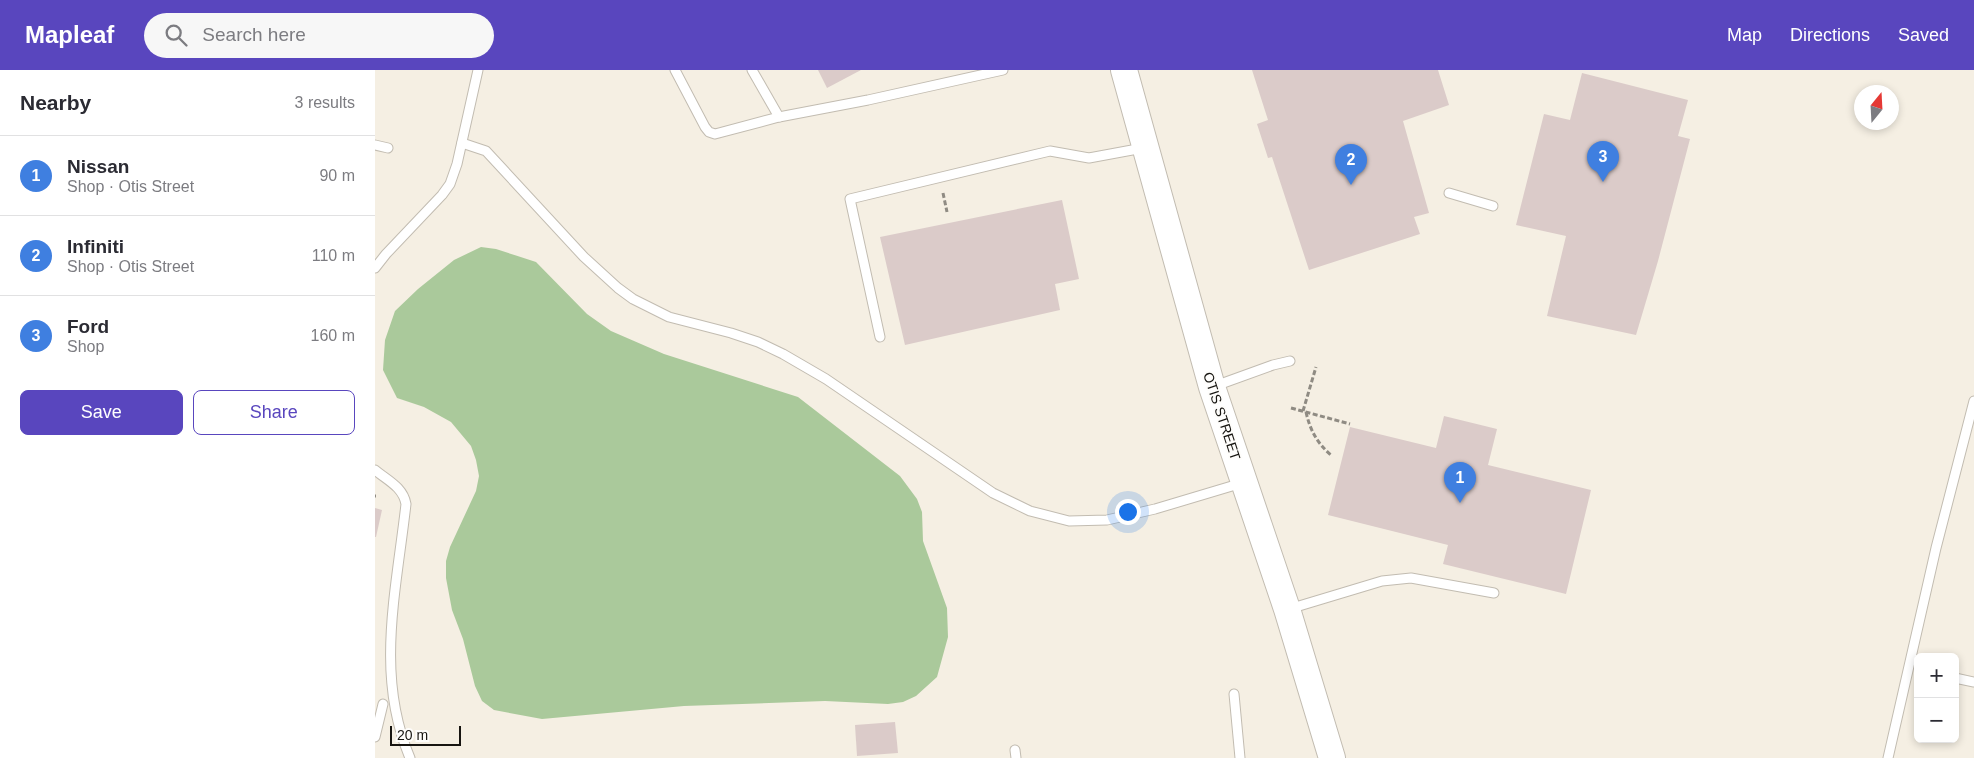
<!DOCTYPE html>
<html lang="en">
<head>
<meta charset="utf-8">
<style>
	:root { --surface:#fff; --page:#f7f7f7; --text:#2b2b33; --muted:#7c7c81; --line:#e1e1e2; --accent:#5946be }
	body { margin:0; font-family:Arial,sans-serif; background:var(--page); color:var(--text) }
	.controls { position:absolute; right:15px; bottom:15px; display:grid; overflow:hidden; border-radius:8px; box-shadow:0 2px 8px #0003 }
	.controls button { width:45px; height:45px; display:grid; place-items:center; padding:0; border:0; border-bottom:1px solid var(--line); background:var(--surface); color:var(--text); font:25px sans-serif }
	.compass { position:absolute; left:1479px; top:15px; width:45px; height:45px; border-radius:50%; background:var(--surface); box-shadow:0 2px 8px #0003; rotate:18deg }
	.scale { position:absolute; left:15px; bottom:12px; width:71px; box-sizing:border-box; padding-left:5px; border:2px solid #171511; border-top:0; font-size:14px; line-height:18px; white-space:nowrap; color:#171511; -webkit-text-stroke:4px #fefdfb; paint-order:stroke }
	.you { position:absolute; left:752px; top:441px; width:18px; height:18px; margin:-12px; border:4px solid #fff; border-radius:50%; background:#1a73e8; box-shadow:0 0 0 8px #1a73e833 }
	.badge { display:grid; place-items:center; width:32px; height:32px; border-radius:50%; background:var(--accent); color:#fff; font-size:16px; font-weight:700 }
	.pin { position:absolute; translate:-50% -41px; filter:drop-shadow(0 1px 2px #0008) }
	.pin::after { content:''; position:absolute; top:26px; width:18px; height:15px; background:inherit; clip-path:polygon(0 0,100% 0,50% 100%) }
	.list { margin:0; padding:0; list-style:none }
	h2 { display:flex; justify-content:space-between; align-items:center; height:65px; margin:0; padding:0 20px; font-size:21px }
	h2 small { font-size:16px; font-weight:400; color:var(--muted) }
	.list li { display:grid; grid-template-columns:32px 1fr auto; gap:15px; align-items:center; box-sizing:border-box; height:80px; padding:0 20px; border-top:1px solid var(--line) }
	.list b { display:block; font-size:19px; white-space:nowrap }
	.list p { margin:0; font-size:16px; white-space:nowrap; color:var(--muted) }
	.list em { font-size:16px; font-style:normal; color:var(--muted) }
	.actions { display:flex; gap:10px; padding:15px 20px }
	.actions a { flex:1; padding:11px 0; border:1px solid var(--accent); border-radius:8px; text-align:center; font-size:18px; color:var(--accent) }
	.actions .main { background:var(--accent); color:#fff }
	.icon { flex:none; width:28px; height:28px; fill:none; stroke:currentColor; stroke-width:2; stroke-linecap:round; stroke-linejoin:round }
	.map { position:relative; flex:none; width:1599px; height:688px; overflow:hidden }
	header { display:flex; align-items:center; gap:30px; box-sizing:border-box; height:70px; padding:0 25px; background:var(--accent); color:#fff }
	header strong { font-size:24px }
	nav { display:flex; gap:28px; margin-inline-start:auto; font-size:18px }
	.search { width:350px; height:45px; background:var(--page); display:flex; align-items:center; gap:12px; box-sizing:border-box; padding:0 18px; border-radius:28px; color:var(--muted); font-size:19px }
	main { display:flex }
	aside { flex:1; background:var(--surface) }
	.map>svg:first-child { display:block }
	.green { fill:#aac99b }
	.building { fill:#dbcbc9 }
	.lines { fill:none; stroke-linecap:round; stroke-linejoin:round }
	.service-casing { stroke:#c2bcb1; stroke-width:11 }
	.secondary-casing { stroke:#c2bcb1; stroke-width:28 }
	.path { stroke:#8f8b83; stroke-width:3; stroke-dasharray:5 2.5; stroke-linecap:butt }
	.service { stroke:#fff; stroke-width:9 }
	.secondary { stroke:#fff; stroke-width:26 }
	.labels { text-anchor:middle; stroke-width:4; stroke-linejoin:round; paint-order:stroke }
	.street-label { font-size:14px; fill:#171511; stroke:#fefdfb }
</style>
</head>
<body>
<header>
<strong>Mapleaf</strong>
<div class="search"><svg class="icon" aria-label="search" viewBox="0 0 24 24"><circle cx="10" cy="10" r="6"/><path d="M15 15l6 6"/></svg>Search here</div>
<nav><a>Map</a><a>Directions</a><a>Saved</a></nav>
</header>
<main>
<aside>
<h2>Nearby<small>3 results</small></h2>
<ul class="list">
<li><span class="badge" style="background:#3f7fe0">1</span><div><b>Nissan</b><p>Shop · Otis Street</p></div><em>90 m</em></li>
<li><span class="badge" style="background:#3f7fe0">2</span><div><b>Infiniti</b><p>Shop · Otis Street</p></div><em>110 m</em></li>
<li><span class="badge" style="background:#3f7fe0">3</span><div><b>Ford</b><p>Shop</p></div><em>160 m</em></li>
</ul>
<div class="actions"><a class="main">Save</a><a>Share</a></div>
</aside>
<div class="map">
<svg width="1599" height="688" viewBox="0 0 1599 688">
	<rect width="100%" height="100%" fill="#f5efe3"/>
	<polygon class="green" points="106,177 121,179 161,192 212,244 236,261 289,284 423,327 525,406 542,429 547,442 548,471 572,538 573,567 562,607 541,626 528,632 513,634 450,631 309,636 167,649 119,640 107,631 100,616 88,569 77,540 71,508 71,491 75,477 101,421 104,406 101,390 96,376 76,352 49,337 22,328 8,300 10,270 20,241 43,219 79,190"/>
	<g class="building">
		<polygon points="443,0 486,0 452,18"/>
		<polygon points="877,0 1063,0 1074,35 1028,51 1054,143 1039,147 1045,164 934,200 897,87 893,88 882,54 893,50"/>
		<polygon points="1207,3 1313,30 1303,66 1315,69 1283,191 1261,265 1172,246 1191,166 1141,155 1169,44 1195,50"/>
		<polygon points="687,130 704,209 680,214 685,240 530,275 505,167"/>
		<polygon points="1069,346 1122,359 1113,395 1216,420 1191,524 1068,494 1073,475 953,445 975,357 1061,378"/>
		<polygon points="0,438 7,440 1,467 0,467"/>
		<polygon points="520,652 523,683 482,686 480,655"/>
	</g>
	<g class="lines">
		<defs>
			<g id="service">
				<polyline points="300,0 330,57 334,62 340,64 404,47 493,30 628,0"/>
				<polyline points="377,0 404,47"/>
				<polyline points="87,73 111,81 209,187 243,218 258,229 294,247 356,263 383,272 408,284 451,309 618,423 655,441 694,451 732,450 780,439 867,413"/>
				<polyline points="0,75 13,78"/>
				<polyline points="1074,123 1118,136"/>
				<polyline points="0,198 11,184 67,125 75,114 82,94 103,0"/>
				<polyline points="505,267 475,129 675,81 714,88 768,78"/>
				<polyline points="840,316 898,295 915,291"/>
				<path d="M0,400C12,410 28,417 31,434C21,523 0,606 35,688"/>
				<polyline points="914,539 1007,511 1036,508 1119,523"/>
				<polyline points="1580,608 1599,612"/>
				<polyline points="859,624 865,688"/>
				<polyline points="0,667 8,634"/>
				<polyline points="640,680 641,688"/>
				<polyline points="1513,688 1561,478 1599,331"/>
			</g>
			<polyline id="secondary" points="749,0 837,317 912,539 957,688"/>
		</defs>
		<use href="#service" class="service-casing"/>
		<use href="#secondary" class="secondary-casing"/>
		<g class="path">
			<polyline points="568,123 572,142"/>
			<polyline points="916,338 975,354"/>
			<polyline points="928,341 941,297"/>
			<path d="M931,342C935,360 942,373 956,385"/>
			<polyline points="0,426 1,426"/>
		</g>
		<use href="#service" class="service"/>
		<use href="#secondary" class="secondary"/>
	</g>
	<g class="labels">
		<g class="street-label">
			<text transform="translate(847 346) rotate(72)" y="5">OTIS STREET</text>
		</g>
	</g>
</svg>
<div class="controls">
<button>+</button>
<button>−</button>
</div>
<svg class="compass" viewBox="-18 -18 36 36"><path d="M0-13l5 13h-10z" fill="#e53935"/><path d="M0 13l5-13h-10z" fill="#7c7c81"/></svg>
<div class="scale">20 m</div>
<div class="you"></div>
<div class="pin badge" style="left:1085px;top:433px;background:#3f7fe0">1</div>
<div class="pin badge" style="left:976px;top:115px;background:#3f7fe0">2</div>
<div class="pin badge" style="left:1228px;top:112px;background:#3f7fe0">3</div>
</div>
</main>
</body>
</html>
